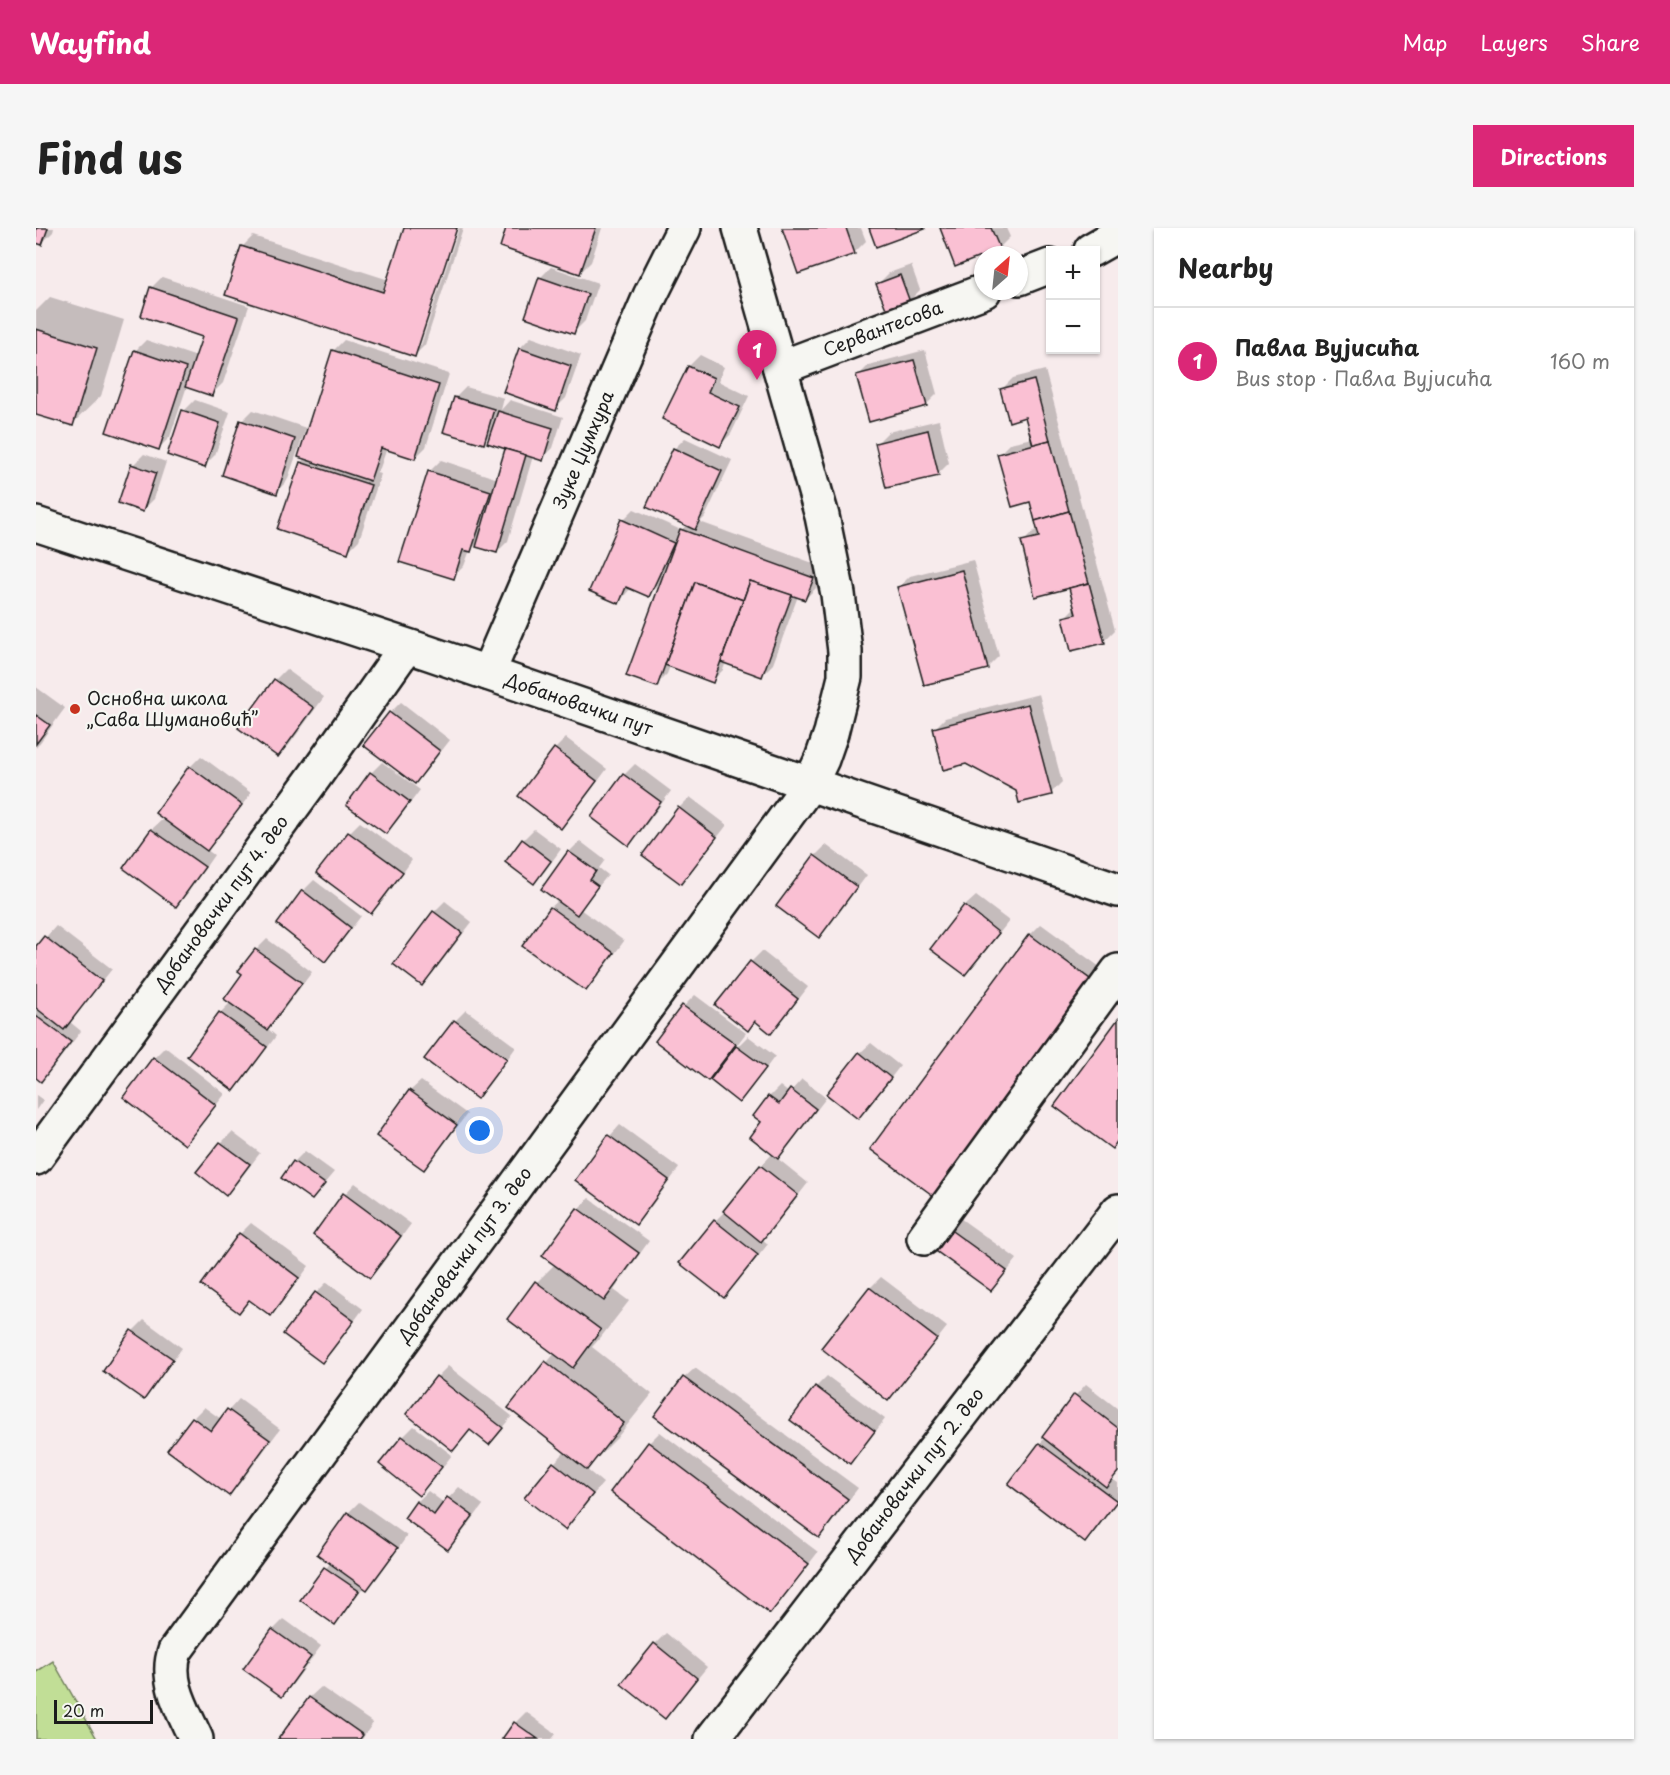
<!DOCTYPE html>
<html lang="en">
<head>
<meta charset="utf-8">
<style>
	:root { --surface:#fff; --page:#f6f6f6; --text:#222; --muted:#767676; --line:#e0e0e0; --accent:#db2777 }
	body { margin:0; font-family:"Playpen Sans",sans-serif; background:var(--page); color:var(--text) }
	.controls { position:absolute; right:18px; top:18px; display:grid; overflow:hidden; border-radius:0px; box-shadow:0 2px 4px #0004 }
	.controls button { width:54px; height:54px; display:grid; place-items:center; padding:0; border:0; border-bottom:2px solid var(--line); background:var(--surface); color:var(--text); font:30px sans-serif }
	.compass { position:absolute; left:938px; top:18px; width:54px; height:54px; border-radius:50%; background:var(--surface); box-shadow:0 2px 4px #0004; rotate:27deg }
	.scale { position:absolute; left:18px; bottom:15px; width:99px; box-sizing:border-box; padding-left:6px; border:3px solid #1c1c1c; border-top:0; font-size:16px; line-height:21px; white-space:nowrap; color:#1c1c1c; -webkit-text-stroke:4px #f6f6f2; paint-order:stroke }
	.you { position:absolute; left:444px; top:903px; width:21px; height:21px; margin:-15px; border:4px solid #fff; border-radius:50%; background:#1a73e8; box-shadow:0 0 0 9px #1a73e833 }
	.badge { display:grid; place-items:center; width:39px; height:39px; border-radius:50%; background:var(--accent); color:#fff; font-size:20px; font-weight:700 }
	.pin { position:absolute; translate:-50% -50px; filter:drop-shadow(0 2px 3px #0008) }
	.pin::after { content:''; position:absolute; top:32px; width:21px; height:18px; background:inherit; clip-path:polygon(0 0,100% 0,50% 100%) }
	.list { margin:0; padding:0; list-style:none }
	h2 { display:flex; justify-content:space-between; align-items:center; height:78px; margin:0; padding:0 24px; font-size:26px }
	h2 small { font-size:20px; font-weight:400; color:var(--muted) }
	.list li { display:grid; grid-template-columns:39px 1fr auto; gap:18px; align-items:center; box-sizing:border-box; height:108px; padding:0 24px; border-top:2px solid var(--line) }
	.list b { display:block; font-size:22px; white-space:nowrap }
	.list p { margin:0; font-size:20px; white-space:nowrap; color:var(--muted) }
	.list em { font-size:20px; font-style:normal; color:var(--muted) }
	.map { position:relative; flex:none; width:1082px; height:1511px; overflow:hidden; border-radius:0px }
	header { display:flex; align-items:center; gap:36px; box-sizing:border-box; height:84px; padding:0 30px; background:var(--accent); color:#fff }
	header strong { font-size:28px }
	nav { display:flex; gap:33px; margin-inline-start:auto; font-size:21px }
	.intro { display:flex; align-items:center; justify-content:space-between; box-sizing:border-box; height:144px; padding:0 36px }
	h1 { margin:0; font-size:42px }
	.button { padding:15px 27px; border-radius:0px; background:var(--accent); color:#fff; font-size:21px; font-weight:700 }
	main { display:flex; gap:36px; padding:0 36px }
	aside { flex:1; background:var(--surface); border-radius:0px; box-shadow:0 2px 4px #0004 }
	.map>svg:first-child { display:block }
	.green { fill:#c1de96; stroke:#6e7d59; stroke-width:1.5 }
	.shadow { fill:#0003 }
	.building { fill:#fac0d3; stroke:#1c1c1c; stroke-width:1.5 }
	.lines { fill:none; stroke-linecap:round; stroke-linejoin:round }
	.minor-casing { stroke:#1c1c1c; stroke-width:38 }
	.minor { stroke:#f6f6f2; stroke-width:33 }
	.poi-dot { fill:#c8321e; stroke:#f6f6f2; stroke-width:2 }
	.labels { text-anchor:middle; stroke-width:4.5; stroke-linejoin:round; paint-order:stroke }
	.street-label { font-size:18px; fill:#1c1c1c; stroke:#f6f6f2 }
	.poi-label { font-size:18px; fill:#1c1c1c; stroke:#f6f6f2; text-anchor:start }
</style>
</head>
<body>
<header>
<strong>Wayfind</strong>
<nav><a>Map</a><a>Layers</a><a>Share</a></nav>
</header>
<div class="intro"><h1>Find us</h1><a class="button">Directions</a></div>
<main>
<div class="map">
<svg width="1082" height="1511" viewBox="0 0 1082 1511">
	<rect width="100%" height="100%" fill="#f7ebec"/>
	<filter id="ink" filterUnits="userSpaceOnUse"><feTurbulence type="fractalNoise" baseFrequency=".0167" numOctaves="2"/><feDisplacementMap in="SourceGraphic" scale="12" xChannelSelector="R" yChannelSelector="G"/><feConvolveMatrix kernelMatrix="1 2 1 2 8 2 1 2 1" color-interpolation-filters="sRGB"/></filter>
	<g filter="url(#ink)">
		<polygon class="green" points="17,1433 61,1511 0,1511 0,1444"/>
		<g class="shadow">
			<polygon points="0,0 18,0 17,4 6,15 0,13"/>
			<polygon points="370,0 419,0 381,117 385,117 423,0 427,0 389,117 378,128 206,19 217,8 353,52"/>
			<polygon points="472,0 566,0 555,34 544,45"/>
			<polygon points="747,0 825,0 830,13 819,24 763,44"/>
			<polygon points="905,0 970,0 974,9 963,20"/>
			<polygon points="875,37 884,62 873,73 842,56 853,45"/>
			<polygon points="515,39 562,55 549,93 538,104 504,50"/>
			<polygon points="126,49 213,78 187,155 176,166 151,158 134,209 123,220 99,123 110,112 161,129 168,108 115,60"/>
			<polygon points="14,69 88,92 65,168 36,196 0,185 0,83"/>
			<polygon points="495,109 545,127 530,170 519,181 484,120"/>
			<polygon points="308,112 413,146 390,219 379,230 351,220 344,240 340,245 345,246 323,312 312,323 265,234 270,230 297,123"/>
			<polygon points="889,122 901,166 890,177 822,148 833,137"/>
			<polygon points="664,127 688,139 682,153 713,168 695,206 684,217 628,190 653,138"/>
			<polygon points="1009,142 1079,402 1068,413 1028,390 1039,379 1034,358 987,314 998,303 1003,301 995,272 963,226 974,215 996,210 990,187 966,161 977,150"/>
			<polygon points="430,159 468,170 465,182 474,172 527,189 517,220 506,231 497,228 472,313 461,324 443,314 434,322 428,338 417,349 365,333 394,243 405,232 462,251 471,220 456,205 447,214 419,170"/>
			<polygon points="159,172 194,184 179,227 168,238 148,183"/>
			<polygon points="217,182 270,200 251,253 240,264 206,193"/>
			<polygon points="903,192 913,235 902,246 841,215 852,204"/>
			<polygon points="649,210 696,232 669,289 664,294 788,339 780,360 769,371 762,368 737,436 726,447 690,434 687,442 676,453 634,438 631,446 620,457 626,354 613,367 595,360 583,374 587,292 598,281 645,302 651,297 638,221"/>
			<polygon points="108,226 130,234 118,271 107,282 97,237"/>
			<polygon points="937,332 963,428 952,439 889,456 863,359 874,348"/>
			<polygon points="250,441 288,469 253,517 242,528 204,500 239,452"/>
			<polygon points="0,459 29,480 0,520"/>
			<polygon points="1003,466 1026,554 1015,565 981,562 898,501 909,490"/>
			<polygon points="365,474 414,512 390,543 379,554 354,485"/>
			<polygon points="530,510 571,541 536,588 525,599 519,521"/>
			<polygon points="165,528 215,565 182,610 171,622 178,627 151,666 140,677 89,640 116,601 128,590 154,539"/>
			<polygon points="346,534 384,562 361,593 350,604 335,545"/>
			<polygon points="599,536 635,563 604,605 593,616 588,547"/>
			<polygon points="654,569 691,597 655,643 644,654 643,580"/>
			<polygon points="324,594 376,632 346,674 335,685 313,605"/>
			<polygon points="498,601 525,621 509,643 498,654 487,612"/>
			<polygon points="544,613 569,632 563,640 572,647 544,681 588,713 561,750 550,761 488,717 515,679 523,672 533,624"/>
			<polygon points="790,617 831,647 794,697 783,708 779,628"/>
			<polygon points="278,652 325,688 300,721 289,732 267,663"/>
			<polygon points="940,668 973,693 940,735 929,745 929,678"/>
			<polygon points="409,673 436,694 397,745 386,756 398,684"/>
			<polygon points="1005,696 1068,742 836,920 994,707"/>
			<polygon points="20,698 76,741 34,794 45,803 16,841 5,852 0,849 0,720"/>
			<polygon points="231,711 276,744 242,789 231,800 240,808 209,850 198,861 184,785 195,774 220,722"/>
			<polygon points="726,723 772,759 746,793 735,804 720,792 711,801 681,777 715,734"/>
			<polygon points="659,767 710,805 700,818 701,819 712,808 739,828 714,862 703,873 621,813 648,778"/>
			<polygon points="430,782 480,819 452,858 441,869 419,793"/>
			<polygon points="835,815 864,838 833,878 824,825"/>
			<polygon points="129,819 189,866 159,904 148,915 118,830"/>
			<polygon points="766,851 790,870 753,918 741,930 772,955 736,1001 726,1011 732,1016 699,1057 688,1068 679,993 690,982 725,938 737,925 727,894 733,869 744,858 753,865"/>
			<polygon points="385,853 431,886 398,929 388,940 374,863"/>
			<polygon points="0,867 7,872 0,882"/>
			<polygon points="584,897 643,940 611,984 600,995 541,952 574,908"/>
			<polygon points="196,904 224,925 201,955 190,966 162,944 185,915"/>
			<polygon points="269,923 298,944 276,970 247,949 258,934"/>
			<polygon points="319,955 375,996 345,1037 334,1048 309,966"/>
			<polygon points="553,970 613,1013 578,1062 593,1073 565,1109 556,1119 616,1166 580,1211 550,1241 567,1255 529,1300 518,1235 530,1223 474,1179 519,1125 501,1054 519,1036 508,1028 542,981"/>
			<polygon points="921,988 981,1031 966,1050 955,1061 895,1018"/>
			<polygon points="215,995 273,1038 246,1075 235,1086 215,1071 203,1083 167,1057 204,1006"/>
			<polygon points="845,1049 911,1099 863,1160 852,1171 787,1120 834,1060"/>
			<polygon points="291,1054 327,1081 297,1122 286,1133 280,1065"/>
			<polygon points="108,1092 146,1120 118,1159 108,1170 97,1103"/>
			<polygon points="412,1138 476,1188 453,1215 435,1201 417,1221 372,1185 401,1149"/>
			<polygon points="659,1140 822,1260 794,1297 783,1308 648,1150"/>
			<polygon points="791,1148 849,1191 825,1223 814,1234 780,1159"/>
			<polygon points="1050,1156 1082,1181 1082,1245 1076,1251 1082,1255 1082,1273 1060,1302 1049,1313 1004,1216 1040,1167"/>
			<polygon points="203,1171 244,1201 204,1255 193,1266 133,1222 157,1190 168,1179 185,1191"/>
			<polygon points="378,1198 416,1227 394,1255 383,1266 345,1236 367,1209"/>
			<polygon points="624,1204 782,1324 745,1373 734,1384 576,1264 613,1215"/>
			<polygon points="423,1259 447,1277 423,1309 412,1320 381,1274 392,1263 408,1275"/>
			<polygon points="323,1274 371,1308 342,1349 331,1360 328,1358 309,1384 298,1395 266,1372 295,1334 283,1326 312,1285"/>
			<polygon points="248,1391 285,1418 257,1456 246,1467 237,1402"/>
			<polygon points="630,1405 671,1439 639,1478 628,1489 619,1416"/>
			<polygon points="285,1459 337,1495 326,1511 244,1511 274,1469"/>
			<polygon points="490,1484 520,1506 516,1511 467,1511 479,1495"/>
		</g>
		<g class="building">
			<polygon points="0,0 12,0 6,17 0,15"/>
			<polygon points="368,0 421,0 379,129 189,67 205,18 347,64"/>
			<polygon points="470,0 560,0 544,46 464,19"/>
			<polygon points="746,0 810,0 819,26 762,46"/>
			<polygon points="833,0 888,0 889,1 840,19"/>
			<polygon points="904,0 955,0 964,21 919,39"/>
			<polygon points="864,47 874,74 851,83 840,56"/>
			<polygon points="503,49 552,66 538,106 489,89"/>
			<polygon points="114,59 203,89 176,168 149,159 166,109 105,88"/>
			<polygon points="0,101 61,120 37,198 0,187"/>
			<polygon points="483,120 535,138 520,183 467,164"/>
			<polygon points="98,122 150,140 123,222 70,204"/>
			<polygon points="296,122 403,157 379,231 345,220 334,253 262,229"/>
			<polygon points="878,132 891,178 833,194 820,147"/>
			<polygon points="652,138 678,150 672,164 704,179 684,219 626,191"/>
			<polygon points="998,152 1014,212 997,217 989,189 973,194 964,161"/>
			<polygon points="418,169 458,181 448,216 407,204"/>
			<polygon points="146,182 184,195 169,240 131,227"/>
			<polygon points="462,183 517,200 507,233 451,215"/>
			<polygon points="204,192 259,211 241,266 186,247"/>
			<polygon points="892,202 903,248 850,260 839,215"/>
			<polygon points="1014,212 1033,283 999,293 994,274 976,279 961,226"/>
			<polygon points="637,220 686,243 659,302 610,279"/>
			<polygon points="469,221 490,227 461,325 440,319"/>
			<polygon points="264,234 335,257 312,325 241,301"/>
			<polygon points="95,236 120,245 107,284 82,275"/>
			<polygon points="392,243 455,263 435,324 427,322 418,351 363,334"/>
			<polygon points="1033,283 1053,355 999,369 985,313 1003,309 999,293"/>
			<polygon points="585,291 638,315 613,369 590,359 583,376 553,363"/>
			<polygon points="644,301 778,350 769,372 714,353 707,372 659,354 621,459 590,448"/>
			<polygon points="926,342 952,441 888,457 861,359"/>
			<polygon points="714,353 756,367 726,449 685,434"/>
			<polygon points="659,354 707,372 677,455 629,437"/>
			<polygon points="1053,355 1069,415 1035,423 1027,389 1040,386 1033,360"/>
			<polygon points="238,451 278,480 242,529 202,500"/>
			<polygon points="992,476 1016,567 983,575 980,563 930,536 907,542 897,500"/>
			<polygon points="353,484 404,523 379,556 327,517"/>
			<polygon points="0,487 14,497 0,516"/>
			<polygon points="518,520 561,553 525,601 482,568"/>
			<polygon points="153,538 206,577 171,623 119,585"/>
			<polygon points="334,544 374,574 350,606 310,577"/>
			<polygon points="587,546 625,574 593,618 555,589"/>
			<polygon points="642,579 681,609 645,656 606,627"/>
			<polygon points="115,601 169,639 140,679 87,640"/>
			<polygon points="312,604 367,644 335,686 280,645"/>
			<polygon points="486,611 515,633 498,656 469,634"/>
			<polygon points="532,623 560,643 554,652 562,658 541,687 505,661"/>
			<polygon points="778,627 821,659 783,710 740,678"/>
			<polygon points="266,662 315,700 289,734 241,696"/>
			<polygon points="928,677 963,705 929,747 894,721"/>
			<polygon points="514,679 578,725 550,763 486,718"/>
			<polygon points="397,683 426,705 386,758 357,736"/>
			<polygon points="993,706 1058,754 899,969 834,921"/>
			<polygon points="8,708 66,753 28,802 0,780 0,718"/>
			<polygon points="219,721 266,755 231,802 188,771 206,746 202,743"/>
			<polygon points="714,733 762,771 735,806 719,793 712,803 679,777"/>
			<polygon points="646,777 700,816 672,853 619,813"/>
			<polygon points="183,784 231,819 198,863 151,828"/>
			<polygon points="0,788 35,814 5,854 0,850"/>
			<polygon points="1082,791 1082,912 1076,921 1018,878"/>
			<polygon points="418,792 471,831 441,871 388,831"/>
			<polygon points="700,818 730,840 703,875 674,852"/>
			<polygon points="823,824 855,850 822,891 790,866"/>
			<polygon points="117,829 180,877 149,917 87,869"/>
			<polygon points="754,861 780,881 742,931 714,909 725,894 717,888 732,868 743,876"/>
			<polygon points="373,862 421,897 388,942 340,908"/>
			<polygon points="572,907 633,952 600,997 539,952"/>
			<polygon points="184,914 214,936 190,968 160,944"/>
			<polygon points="257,933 289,956 276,972 245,950"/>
			<polygon points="724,937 762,967 725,1014 687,983"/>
			<polygon points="307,965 365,1008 334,1050 277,1007"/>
			<polygon points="541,980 603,1025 568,1073 506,1028"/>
			<polygon points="678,992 722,1027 688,1070 643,1035"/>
			<polygon points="909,998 971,1043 955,1063 893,1018"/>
			<polygon points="203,1005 263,1050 235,1088 213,1072 203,1085 165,1057"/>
			<polygon points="499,1053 565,1102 537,1140 471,1091"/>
			<polygon points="833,1059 901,1111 852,1173 785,1120"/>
			<polygon points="279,1064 318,1093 286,1135 247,1106"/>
			<polygon points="95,1102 137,1131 108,1172 67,1143"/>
			<polygon points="509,1133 588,1195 551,1242 472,1180"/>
			<polygon points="400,1148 467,1200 453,1217 434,1202 417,1223 370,1186"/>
			<polygon points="647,1149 812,1271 783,1310 618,1188"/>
			<polygon points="779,1158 839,1203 814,1236 754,1192"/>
			<polygon points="1038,1166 1082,1200 1082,1244 1070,1259 1006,1209"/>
			<polygon points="191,1181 234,1212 193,1268 131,1222 156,1189 175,1203"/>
			<polygon points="366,1208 406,1239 383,1268 343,1236"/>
			<polygon points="612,1214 773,1336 734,1386 574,1264"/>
			<polygon points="1003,1215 1081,1273 1049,1315 972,1256"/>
			<polygon points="517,1234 557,1266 529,1302 488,1270"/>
			<polygon points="411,1269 437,1288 412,1322 368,1290 380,1273 398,1287"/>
			<polygon points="311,1284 362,1320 331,1362 281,1326"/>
			<polygon points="288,1339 323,1363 299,1397 264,1372"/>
			<polygon points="236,1401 275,1429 246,1469 207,1441"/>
			<polygon points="618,1415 661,1450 629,1491 585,1456"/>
			<polygon points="273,1469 327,1507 324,1511 242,1511"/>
			<polygon points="478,1494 502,1511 466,1511"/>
		</g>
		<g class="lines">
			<defs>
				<g id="minor">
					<polyline points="1055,22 1078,9 1082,5"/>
					<polyline points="983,50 1014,38"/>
					<path id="s1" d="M744,140L948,63"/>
					<path id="s2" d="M0,296L393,425L1082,662"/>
					<path id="s3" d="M452,445L614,68L648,0"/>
					<path id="s4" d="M0,930L279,548L370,419"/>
					<polyline points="888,1010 1082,743"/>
					<path id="s5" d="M160,1511C148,1484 128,1453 139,1423L774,556L786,531L795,505L809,449V423L802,366L786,288L704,0"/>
					<path id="s6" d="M676,1511L1082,983"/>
				</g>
			</defs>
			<use href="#minor" class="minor-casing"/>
			<use href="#minor" class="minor"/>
		</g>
	</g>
	<circle class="poi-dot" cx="39" cy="481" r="6"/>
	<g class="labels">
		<g class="street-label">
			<text dy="6" stroke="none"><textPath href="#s1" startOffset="110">Сервантесова</textPath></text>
			<text dy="6" stroke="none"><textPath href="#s3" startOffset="243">Зуке Џумхура</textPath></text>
			<text dy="6" stroke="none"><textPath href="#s2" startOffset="572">Добановачки пут</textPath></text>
			<text dy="6" stroke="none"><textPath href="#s4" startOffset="315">Добановачки пут 4. део</textPath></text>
			<text dy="6" stroke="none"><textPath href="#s5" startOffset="584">Добановачки пут 3. део</textPath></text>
			<text dy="6" stroke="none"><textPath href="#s6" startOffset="333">Добановачки пут 2. део</textPath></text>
		</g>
		<g class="poi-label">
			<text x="51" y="477">Основна школа<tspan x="51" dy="21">„Сава Шумановић”</tspan></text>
		</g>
	</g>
</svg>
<div class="controls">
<button>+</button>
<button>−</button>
</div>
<svg class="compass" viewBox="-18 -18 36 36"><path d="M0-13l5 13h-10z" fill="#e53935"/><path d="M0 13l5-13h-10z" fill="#767676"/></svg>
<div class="scale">20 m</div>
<div class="you"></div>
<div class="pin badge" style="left:721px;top:152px">1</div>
</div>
<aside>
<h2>Nearby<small></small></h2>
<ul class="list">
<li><span class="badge">1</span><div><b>Павла Вујисића</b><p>Bus stop · Павла Вујисића</p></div><em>160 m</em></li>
</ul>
</aside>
</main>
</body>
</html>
